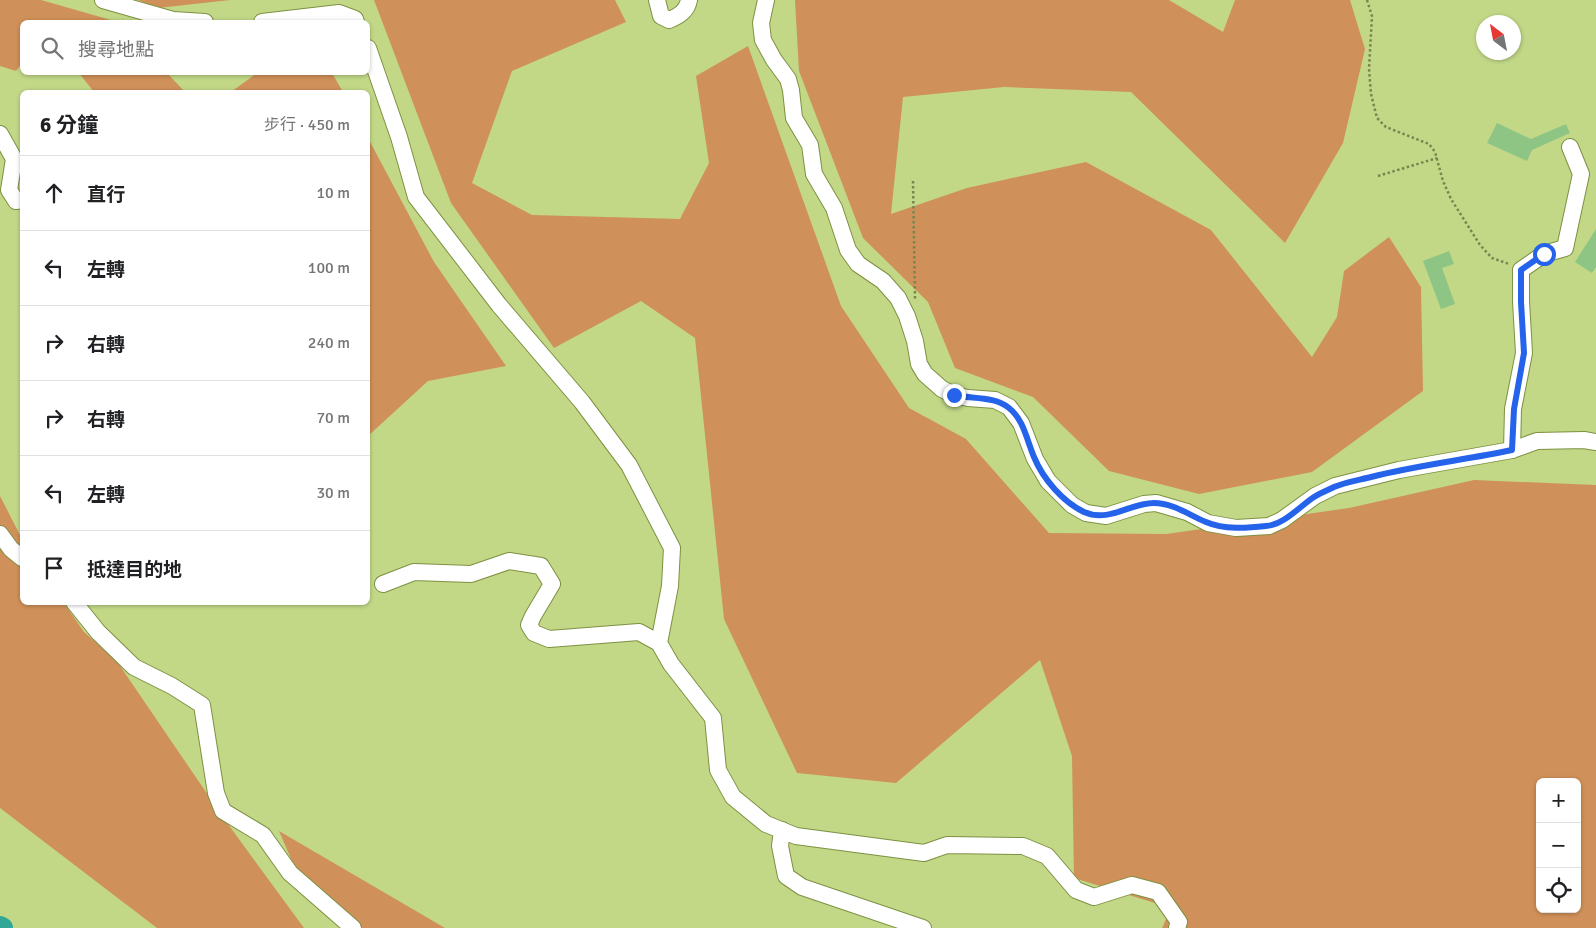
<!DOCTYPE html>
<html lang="zh-TW">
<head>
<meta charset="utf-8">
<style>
	:root { --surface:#fff; --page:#f2f2f2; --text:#202124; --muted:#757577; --line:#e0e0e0 }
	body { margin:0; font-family:Signika,"Noto Sans TC",sans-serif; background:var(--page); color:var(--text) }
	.controls { position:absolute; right:15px; bottom:15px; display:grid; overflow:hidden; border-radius:8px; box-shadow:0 1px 4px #0004 }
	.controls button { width:45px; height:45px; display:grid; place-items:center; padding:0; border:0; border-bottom:1px solid var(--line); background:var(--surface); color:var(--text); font:25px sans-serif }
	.compass { position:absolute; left:1476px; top:15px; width:45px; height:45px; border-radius:50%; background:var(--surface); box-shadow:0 1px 4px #0004; rotate:328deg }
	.stop { position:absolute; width:15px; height:15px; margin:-11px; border:4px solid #2563eb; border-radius:50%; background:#fff }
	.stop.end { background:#2563eb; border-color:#fff; box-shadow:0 1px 5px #0008 }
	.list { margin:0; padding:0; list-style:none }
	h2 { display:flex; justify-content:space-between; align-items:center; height:65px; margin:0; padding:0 20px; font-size:21px }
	h2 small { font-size:16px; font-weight:400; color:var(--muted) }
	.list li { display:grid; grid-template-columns:32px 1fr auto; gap:15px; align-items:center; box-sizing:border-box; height:75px; padding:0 20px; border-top:1px solid var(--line) }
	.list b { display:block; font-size:19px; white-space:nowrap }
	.list em { font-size:16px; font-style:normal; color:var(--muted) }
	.icon { flex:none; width:28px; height:28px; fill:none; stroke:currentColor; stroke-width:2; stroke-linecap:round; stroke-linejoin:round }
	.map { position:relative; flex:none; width:1596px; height:928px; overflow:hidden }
	.search { position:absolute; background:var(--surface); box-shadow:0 1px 4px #0004; left:20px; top:20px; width:350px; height:55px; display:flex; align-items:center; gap:12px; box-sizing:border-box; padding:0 18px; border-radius:8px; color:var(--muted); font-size:19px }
	.panel { position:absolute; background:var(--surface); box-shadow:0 1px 4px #0004; left:20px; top:90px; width:350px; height:515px; border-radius:8px }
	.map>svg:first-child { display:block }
	.green { fill:#d09059; fill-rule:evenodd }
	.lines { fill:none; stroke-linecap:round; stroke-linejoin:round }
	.river { stroke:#31a897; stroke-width:22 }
	.building { fill:#8ec584 }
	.minor-casing { stroke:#7e9142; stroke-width:18 }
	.path { stroke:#77864f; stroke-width:2.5; stroke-dasharray:2.5 2.5; stroke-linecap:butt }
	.minor { stroke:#fff; stroke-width:16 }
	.route { stroke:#2563eb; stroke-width:6 }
</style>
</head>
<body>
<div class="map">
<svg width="1596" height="928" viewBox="0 0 1596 928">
	<rect width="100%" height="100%" fill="#c2d887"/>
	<g class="green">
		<polygon points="0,0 41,0 118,22 22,22 22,63 16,71 0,66"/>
		<polygon points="138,0 230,0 158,8"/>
		<path d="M374,0H615L626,22L512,71L472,183L532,215L680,219L709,163L696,76L748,46L841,306L909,408L966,439L1049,533L1166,534L1349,508L1474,480L1596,485V928H1162L1171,908L1074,878L1072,756L1040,660L896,783L797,773L724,619L695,338L641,301L554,348L451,203ZM1540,782H1577V909H1540Z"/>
		<polygon points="795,0 1169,0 1223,32 1235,0 1350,0 1365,49 1343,143 1285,243 1131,92 1004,87 903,97 891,214 967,188 1086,162 1211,230 1312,357 1337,317 1344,271 1389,237 1421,287 1423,391 1312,472 1199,494 1109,471 1033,397 955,368 928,302 863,238 799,71"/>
		<polygon points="79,73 167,73 185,92 94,92"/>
		<polygon points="257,73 332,73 343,92 231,92"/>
		<polygon points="368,138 434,262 506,366 428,381 368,436"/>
		<polygon points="0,496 22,539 22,602 64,603 84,632 116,660 225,820 304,928 157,928 0,808"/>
		<polygon points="279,831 445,928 362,928 295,868"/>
	</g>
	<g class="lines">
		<polyline class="river" points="0,927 2,928"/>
	</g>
	<g class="building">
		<polygon points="1497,123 1531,139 1566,124 1570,133 1532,150 1527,161 1487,143"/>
		<polygon points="1596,229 1596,267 1592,273 1575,262"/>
		<polygon points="1449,251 1454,264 1442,268 1455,304 1441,309 1423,261"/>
	</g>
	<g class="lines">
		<defs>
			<g id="minor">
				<polyline points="103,0 173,20 205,22"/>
				<path d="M657,0L661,16L669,20C679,16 687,11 689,0"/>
				<polyline points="766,0 761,23 763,40 774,60 788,79 791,90 794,118 810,145 814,174 834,208 848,250 858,264 883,281 898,298 907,316 915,341 919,364 925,374 942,389 954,395 968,398 995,400 1009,407 1021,423 1035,459 1048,481 1072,505 1086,513 1106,516 1144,504 1156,503 1187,512 1208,523 1236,528 1269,526 1282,520 1315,496 1335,486 1399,470 1512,450 1537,441 1584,440 1596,442"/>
				<polyline points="262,22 339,13 355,19 356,22"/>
				<polyline points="368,48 399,137 416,197 499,305 582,402 629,465 672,548 670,586 659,643 671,664 713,718 718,770 733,797 766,824 796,836 924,853 947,845 1023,846 1047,856 1076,890 1094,897 1132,885 1158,892 1179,922 1177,928"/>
				<polyline points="0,134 14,159 9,190 16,201 22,200"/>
				<polyline points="1512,450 1513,409 1524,353 1521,301 1521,270 1544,254 1565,248 1581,174 1570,147"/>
				<polyline points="0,534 11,549 22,558"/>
				<polyline points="383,584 414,572 471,574 509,561 541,566 552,584 533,616 529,625 534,633 549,639 639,632 659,643"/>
				<polyline points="74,602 98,632 134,667 172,686 202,705 216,793 223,811 263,835 290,873 353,928"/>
				<polyline points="782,830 780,846 786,876 802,887 923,928"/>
			</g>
		</defs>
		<use href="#minor" class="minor-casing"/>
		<g class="path">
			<polyline points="1367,0 1372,16 1369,69 1371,94 1377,118 1386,127 1429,144 1435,152 1443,181 1451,199 1480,245 1492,258 1509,264"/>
			<polyline points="1378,176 1437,158"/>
			<polyline points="913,181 915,299"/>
		</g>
		<use href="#minor" class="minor"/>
	</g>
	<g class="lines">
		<path class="route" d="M954,395C972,399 995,396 1009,408C1024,420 1027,441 1034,457C1043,479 1063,502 1084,512C1109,523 1130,503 1154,503C1173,503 1189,515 1206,522C1224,530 1248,528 1266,526C1284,525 1300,506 1314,497C1320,493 1328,490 1334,487C1346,482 1359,480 1371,477C1417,465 1465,460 1512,450L1514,409L1524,353L1521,302V270L1544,254"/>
	</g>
</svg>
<div class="controls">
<button>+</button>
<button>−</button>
<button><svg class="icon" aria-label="locate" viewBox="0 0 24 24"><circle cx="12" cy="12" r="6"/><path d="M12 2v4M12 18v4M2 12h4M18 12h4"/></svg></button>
</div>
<svg class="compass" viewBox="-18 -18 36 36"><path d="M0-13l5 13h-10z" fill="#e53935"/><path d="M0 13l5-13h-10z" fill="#757577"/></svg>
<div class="stop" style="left:1544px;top:254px"></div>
<div class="stop end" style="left:954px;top:395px"></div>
<div class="search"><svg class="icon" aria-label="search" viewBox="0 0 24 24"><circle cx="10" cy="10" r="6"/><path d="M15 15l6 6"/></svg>搜尋地點</div>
<section class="panel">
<h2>6 分鐘<small>步行 · 450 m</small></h2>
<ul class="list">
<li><svg class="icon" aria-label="ahead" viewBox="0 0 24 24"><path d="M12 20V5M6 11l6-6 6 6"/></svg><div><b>直行</b></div><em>10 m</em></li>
<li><svg class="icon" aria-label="left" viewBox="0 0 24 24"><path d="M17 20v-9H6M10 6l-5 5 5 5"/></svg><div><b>左轉</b></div><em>100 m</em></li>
<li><svg class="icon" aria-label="right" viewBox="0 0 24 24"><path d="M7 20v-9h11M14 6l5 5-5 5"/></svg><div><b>右轉</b></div><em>240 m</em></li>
<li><svg class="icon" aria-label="right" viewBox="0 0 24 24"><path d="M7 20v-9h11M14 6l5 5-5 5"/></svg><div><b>右轉</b></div><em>70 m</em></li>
<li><svg class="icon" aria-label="left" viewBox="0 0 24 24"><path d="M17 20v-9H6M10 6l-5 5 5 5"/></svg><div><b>左轉</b></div><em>30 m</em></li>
<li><svg class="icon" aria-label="arrive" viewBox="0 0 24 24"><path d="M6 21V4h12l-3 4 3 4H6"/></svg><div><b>抵達目的地</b></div></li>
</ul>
</section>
</div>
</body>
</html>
